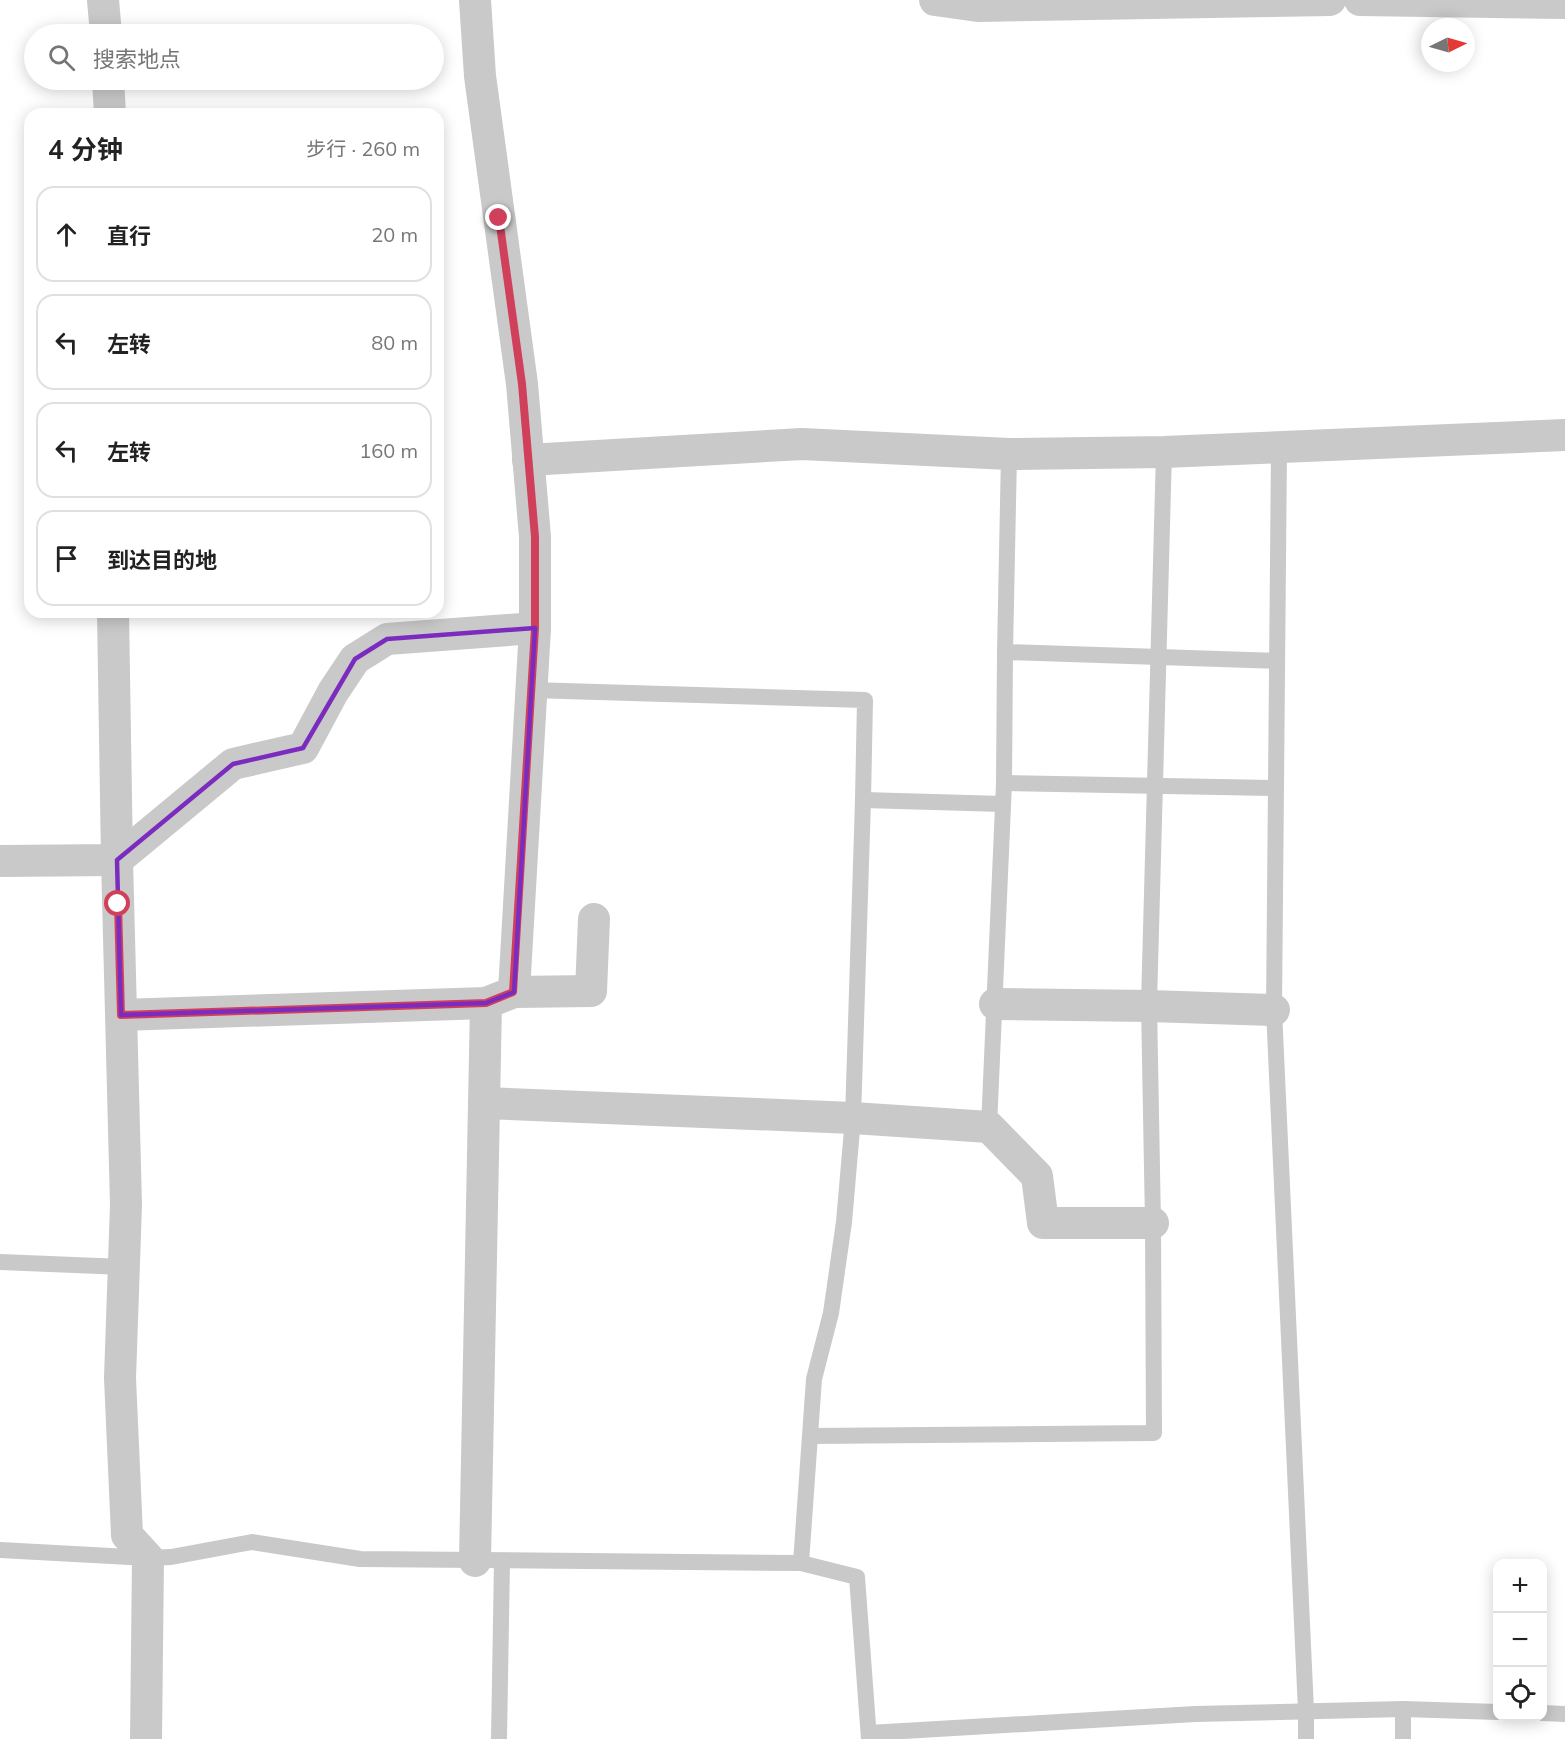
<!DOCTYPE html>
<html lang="zh">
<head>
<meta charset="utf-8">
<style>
	:root { --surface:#fff; --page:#f2f2f2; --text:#222; --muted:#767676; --line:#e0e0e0 }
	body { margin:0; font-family:Mulish,"Noto Sans SC",sans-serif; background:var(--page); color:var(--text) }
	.controls { position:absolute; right:18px; bottom:18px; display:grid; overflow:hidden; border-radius:12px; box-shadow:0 3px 15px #0003 }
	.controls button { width:54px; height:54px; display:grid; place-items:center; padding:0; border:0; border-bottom:2px solid var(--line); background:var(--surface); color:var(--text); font:30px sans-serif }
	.compass { position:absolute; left:1421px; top:18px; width:54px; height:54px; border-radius:50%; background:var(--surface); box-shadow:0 3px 15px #0003; rotate:85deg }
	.stop { position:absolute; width:18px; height:18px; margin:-14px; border:4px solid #d1405b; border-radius:50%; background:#fff }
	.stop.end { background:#d1405b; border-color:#fff; box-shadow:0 2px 6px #0008 }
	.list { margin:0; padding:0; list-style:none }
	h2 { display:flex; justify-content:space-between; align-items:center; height:78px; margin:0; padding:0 24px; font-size:26px }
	h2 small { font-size:20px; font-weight:400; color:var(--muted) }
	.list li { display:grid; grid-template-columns:39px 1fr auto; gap:18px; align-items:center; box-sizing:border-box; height:96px; margin:0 12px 12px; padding:0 12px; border:2px solid var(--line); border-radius:18px }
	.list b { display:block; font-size:22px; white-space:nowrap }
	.list em { font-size:20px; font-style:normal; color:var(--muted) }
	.icon { flex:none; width:33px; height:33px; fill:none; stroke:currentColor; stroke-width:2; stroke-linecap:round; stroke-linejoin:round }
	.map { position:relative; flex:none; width:1565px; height:1739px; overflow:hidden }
	.search { position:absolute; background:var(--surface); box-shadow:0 3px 15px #0003; left:24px; top:24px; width:420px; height:66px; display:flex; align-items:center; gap:15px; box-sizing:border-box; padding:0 21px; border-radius:33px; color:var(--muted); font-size:22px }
	.panel { position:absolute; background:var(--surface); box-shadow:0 3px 15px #0003; left:24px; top:108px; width:420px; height:510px; border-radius:18px }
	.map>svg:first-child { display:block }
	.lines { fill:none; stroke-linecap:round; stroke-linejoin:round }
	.lane { stroke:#c9c9c9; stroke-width:16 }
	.street { stroke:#c9c9c9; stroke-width:32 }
	.route { stroke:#d1405b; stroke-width:8 }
	.marked { fill:none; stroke:#7b2cbf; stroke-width:4.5; stroke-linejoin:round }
</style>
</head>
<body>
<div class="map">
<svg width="1565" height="1739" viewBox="0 0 1565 1739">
	<rect width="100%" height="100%" fill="#fff"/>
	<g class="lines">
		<g class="lane">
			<polyline points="1279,448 1274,1010 1306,1711 1306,1739"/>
			<polyline points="1005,652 1277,661"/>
			<polyline points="531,690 865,700 863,800 1003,804"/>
			<polyline points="1004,783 1276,788"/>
			<polyline points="989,1127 1004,783 1005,652 1009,454"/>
			<polyline points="0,1262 124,1267"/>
			<polyline points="810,1436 1154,1433 1153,1223 1149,1004 1164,452"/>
			<polyline points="0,1550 148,1558 171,1557 252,1542 360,1559 801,1563 814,1379 831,1313 844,1222 853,1118 863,800"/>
			<polyline points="801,1563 857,1577 869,1739"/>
			<polyline points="1542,1713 1565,1714"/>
			<polyline points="869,1733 1195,1714 1403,1709 1498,1712"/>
			<polyline points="499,1739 502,1561"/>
			<polyline points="1403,1739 1403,1709"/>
		</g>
		<g class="street">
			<polyline points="103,0 106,34"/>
			<polyline points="475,0 480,76 522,384 535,537 535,628 514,992"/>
			<polyline points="935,0 978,6 1330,0"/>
			<polyline points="1360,0 1565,3"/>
			<polyline points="108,80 110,114"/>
			<polyline points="528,460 802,444 1009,454 1164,452 1565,435"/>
			<polyline points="113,612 117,860 126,1205 120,1378 127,1535 148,1558 146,1739"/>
			<polyline points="0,861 117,860 233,764 303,748 333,692 355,659 387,639 535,628"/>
			<polyline points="995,1004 1149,1006 1274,1010"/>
			<polyline points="121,1015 486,1003 514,992 591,991 594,919"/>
			<polyline points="484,1103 853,1118 989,1127 1037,1176 1043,1223 1153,1223"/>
			<polyline points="475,1561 486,1003"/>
		</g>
	</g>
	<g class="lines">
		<polyline class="route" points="118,904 121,1015 486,1003 513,992 535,628 535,537 522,384 499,218"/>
	</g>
	<path class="marked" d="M535,628L514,992L486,1003L121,1015L117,860L233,764L303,748L355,659L387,639Z"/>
</svg>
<div class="controls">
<button>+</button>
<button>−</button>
<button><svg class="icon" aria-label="locate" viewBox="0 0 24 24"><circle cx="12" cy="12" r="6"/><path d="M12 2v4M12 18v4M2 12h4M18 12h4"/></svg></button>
</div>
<svg class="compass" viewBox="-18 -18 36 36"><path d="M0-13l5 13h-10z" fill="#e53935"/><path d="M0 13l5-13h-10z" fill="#767676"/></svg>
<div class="stop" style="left:118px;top:904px"></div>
<div class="stop end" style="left:499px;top:218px"></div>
<div class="search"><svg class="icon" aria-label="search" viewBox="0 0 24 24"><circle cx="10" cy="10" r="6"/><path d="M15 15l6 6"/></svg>搜索地点</div>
<section class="panel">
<h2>4 分钟<small>步行 · 260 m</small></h2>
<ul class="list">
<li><svg class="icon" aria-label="ahead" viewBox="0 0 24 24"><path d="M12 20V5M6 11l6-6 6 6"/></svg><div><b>直行</b></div><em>20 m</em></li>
<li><svg class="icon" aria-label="left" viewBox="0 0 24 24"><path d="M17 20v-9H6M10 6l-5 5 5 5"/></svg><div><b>左转</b></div><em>80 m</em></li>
<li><svg class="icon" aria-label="left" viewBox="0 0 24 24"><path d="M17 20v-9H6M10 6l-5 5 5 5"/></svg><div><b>左转</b></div><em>160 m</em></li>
<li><svg class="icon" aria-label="arrive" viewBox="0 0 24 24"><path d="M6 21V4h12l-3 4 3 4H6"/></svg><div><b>到达目的地</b></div></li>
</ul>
</section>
</div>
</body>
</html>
